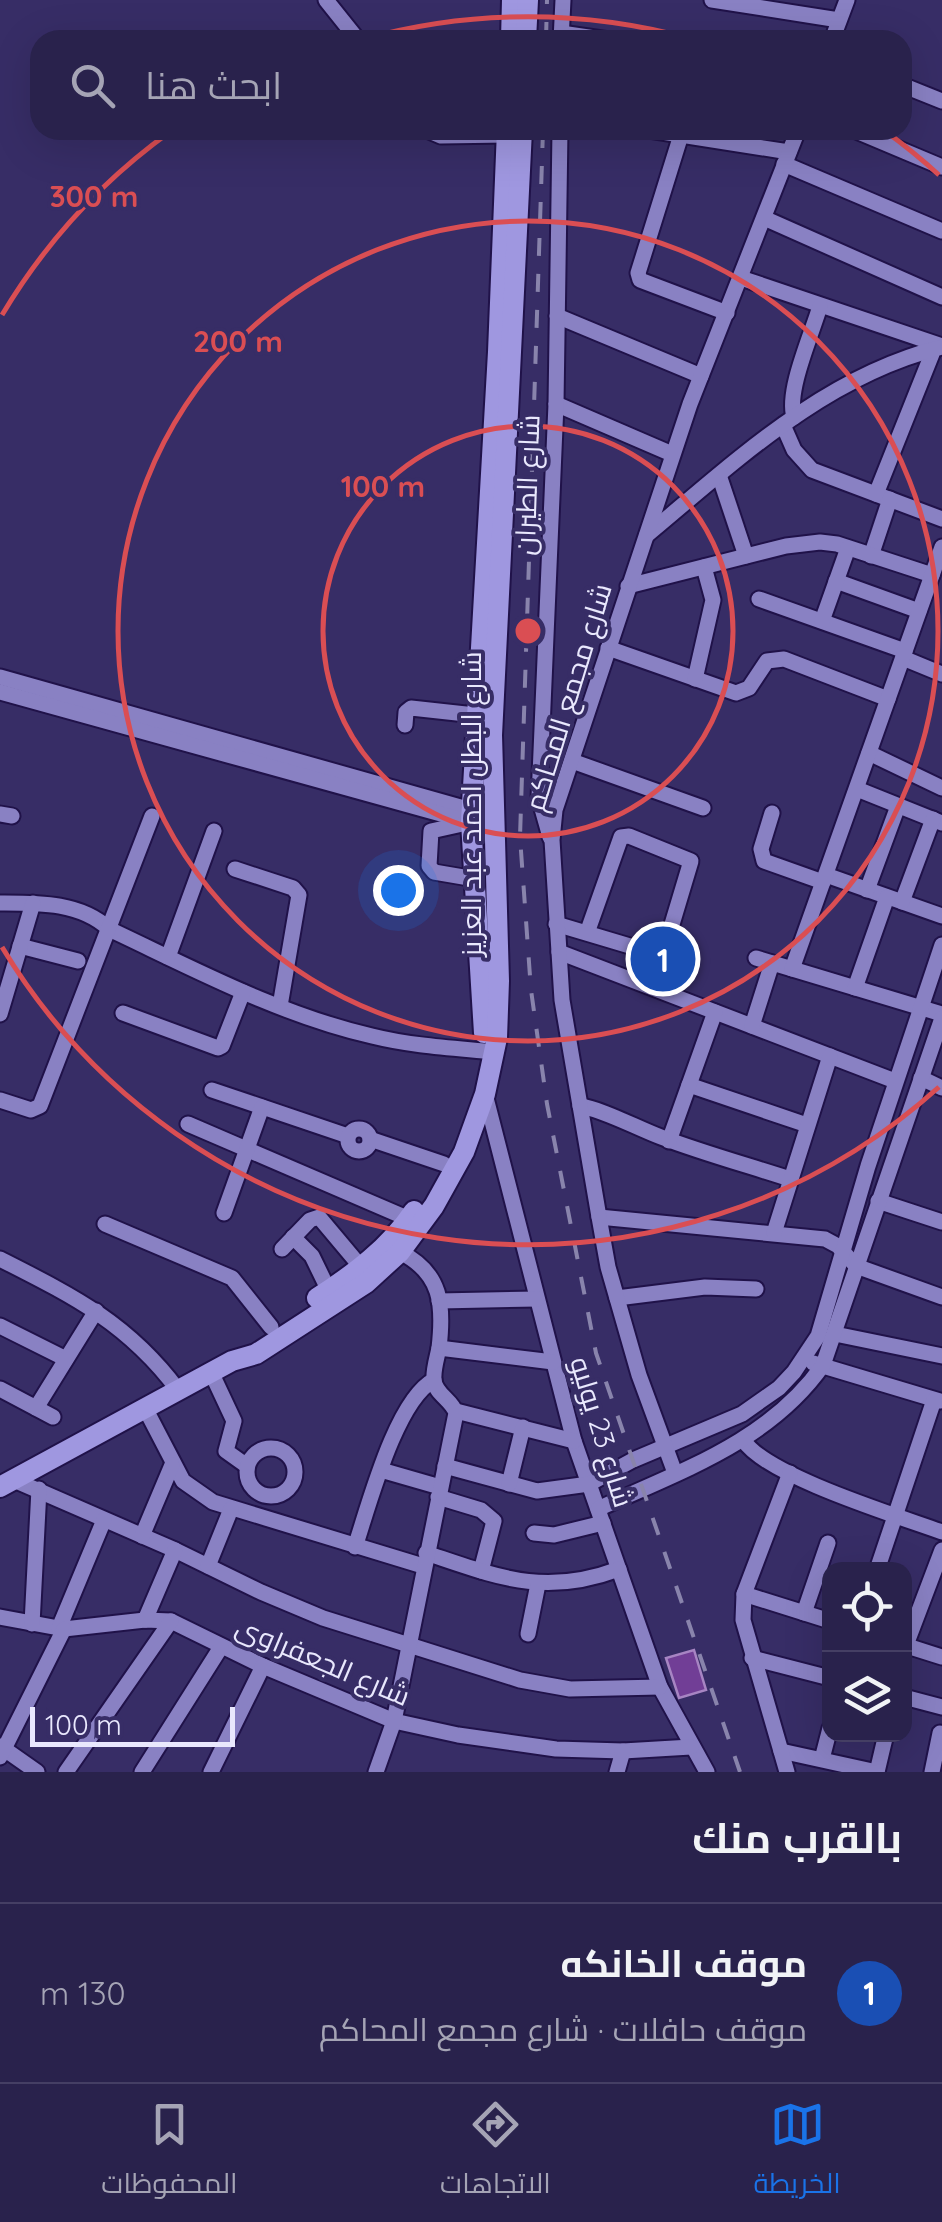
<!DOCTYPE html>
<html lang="ar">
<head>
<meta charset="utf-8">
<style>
	:root { --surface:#29224c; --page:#312a53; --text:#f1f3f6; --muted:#a5a4b5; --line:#453f64; --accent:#1a73e8 }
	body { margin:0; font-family:Quicksand,Cairo,sans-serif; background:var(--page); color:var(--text); direction:rtl }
	.controls { position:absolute; right:30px; bottom:30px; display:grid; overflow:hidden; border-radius:20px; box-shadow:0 10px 40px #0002 }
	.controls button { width:90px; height:90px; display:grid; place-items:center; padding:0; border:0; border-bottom:2px solid var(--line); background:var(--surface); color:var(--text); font:50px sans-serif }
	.scale { position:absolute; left:30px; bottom:25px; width:205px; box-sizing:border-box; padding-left:10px; border:5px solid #e9e8fd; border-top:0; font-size:28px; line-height:35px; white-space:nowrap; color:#e9e8fd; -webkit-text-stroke:8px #372d66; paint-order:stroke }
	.you { position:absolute; left:398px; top:890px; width:35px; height:35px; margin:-25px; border:8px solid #fff; border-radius:50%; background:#1a73e8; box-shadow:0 0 0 15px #1a73e833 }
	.badge { display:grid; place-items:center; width:65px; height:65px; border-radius:50%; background:var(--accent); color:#fff; font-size:32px; font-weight:700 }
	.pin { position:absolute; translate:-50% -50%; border:5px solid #fff; box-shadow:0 2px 10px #0006 }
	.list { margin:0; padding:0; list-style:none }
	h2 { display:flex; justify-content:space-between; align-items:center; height:130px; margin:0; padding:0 40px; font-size:42px }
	h2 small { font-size:32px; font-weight:400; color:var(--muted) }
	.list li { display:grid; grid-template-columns:65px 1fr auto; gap:30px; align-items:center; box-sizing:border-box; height:180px; padding:0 40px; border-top:2px solid var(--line) }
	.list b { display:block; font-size:38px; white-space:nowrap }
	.list p { margin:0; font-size:32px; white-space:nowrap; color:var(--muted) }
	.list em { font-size:32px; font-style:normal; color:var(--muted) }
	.icon { flex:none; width:55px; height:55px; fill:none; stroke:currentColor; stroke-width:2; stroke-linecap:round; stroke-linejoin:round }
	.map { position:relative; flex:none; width:942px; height:1772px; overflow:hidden; direction:ltr }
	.search { position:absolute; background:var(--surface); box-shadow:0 10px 40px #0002; left:30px; right:30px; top:30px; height:110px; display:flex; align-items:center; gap:25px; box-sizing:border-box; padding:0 35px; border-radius:30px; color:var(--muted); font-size:38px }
	.sheet { height:310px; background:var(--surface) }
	nav { display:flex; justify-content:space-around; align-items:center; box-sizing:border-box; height:140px; border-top:2px solid var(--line); background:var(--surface); font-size:28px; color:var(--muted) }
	nav a { display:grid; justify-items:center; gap:5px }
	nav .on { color:var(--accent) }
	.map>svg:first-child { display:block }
	.building { fill:#713e96; stroke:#a785c3; stroke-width:2.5 }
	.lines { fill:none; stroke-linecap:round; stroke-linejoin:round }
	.minor-casing { stroke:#201249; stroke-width:19 }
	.major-casing { stroke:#201249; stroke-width:24 }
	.minor { stroke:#8981c3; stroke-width:15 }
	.major { stroke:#9f97e0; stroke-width:20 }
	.rail { stroke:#8984ac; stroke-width:4; stroke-dasharray:18 18; stroke-linecap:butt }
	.ring { fill:none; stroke:#da4e53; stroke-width:5 }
	.labels { text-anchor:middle; stroke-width:8; stroke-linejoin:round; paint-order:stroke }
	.street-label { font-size:28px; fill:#e9e8fd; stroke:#372d66 }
	.centre { fill:#da4e53; stroke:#372d66; stroke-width:5 }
	.ring-label { font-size:30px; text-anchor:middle; font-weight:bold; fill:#da4e53; stroke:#372d66; stroke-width:8; stroke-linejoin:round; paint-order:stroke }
</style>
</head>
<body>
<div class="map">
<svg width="942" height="1772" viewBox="0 0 942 1772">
	<rect width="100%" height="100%" fill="#372d66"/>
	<polygon class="building" points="694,1650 706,1690 679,1698 666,1658"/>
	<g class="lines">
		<defs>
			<g id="minor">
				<polyline points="326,0 358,40"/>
				<polyline points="712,0 839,20"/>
				<polyline points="561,33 609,40"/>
				<polyline points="561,40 563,0"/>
				<polyline points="832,40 847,0"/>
				<polyline points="902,85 942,101"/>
				<polyline points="427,130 441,136 507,135"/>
				<polyline points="649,130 789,152"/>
				<polyline points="854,130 942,167"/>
				<polyline points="681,135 638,273 640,280 727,313"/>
				<polyline points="784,164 942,231"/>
				<polyline points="764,218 942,297"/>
				<polyline points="741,278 942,346"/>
				<polyline points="557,316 701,376"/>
				<polyline points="556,404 672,454"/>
				<path d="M794,417C786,391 812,334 820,306"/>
				<polyline points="783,425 794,450 812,470 942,519"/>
				<polyline points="719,475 746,556"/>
				<polyline points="876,494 932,354"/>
				<path d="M647,535C737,460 825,376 942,347"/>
				<polyline points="871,556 890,499"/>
				<polyline points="836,581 919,611"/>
				<polyline points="628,586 786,546 820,542 837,544 932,575"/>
				<polyline points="759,599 905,651"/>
				<polyline points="822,621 848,548"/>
				<polyline points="608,648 736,693 749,688 767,661 784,659 888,699"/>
				<polyline points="903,658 942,674"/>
				<polyline points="0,677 471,810"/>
				<polyline points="695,679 713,600 704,567"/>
				<polyline points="0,692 477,824"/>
				<polyline points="405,725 406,712 411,708 475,715"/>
				<polyline points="869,753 942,788"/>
				<polyline points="572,761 703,808"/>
				<polyline points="857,789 942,823"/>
				<polyline points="772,813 761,849 764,861 823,882"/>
				<polyline points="0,814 12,816"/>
				<polyline points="467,823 431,831 429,866 434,872 475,879"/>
				<polyline points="550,837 539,798 556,404 560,130"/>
				<polyline points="235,869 293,888 299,895 280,1006"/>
				<polyline points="826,875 942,916"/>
				<polyline points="867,890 898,806"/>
				<polyline points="902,902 933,819"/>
				<path d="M0,903C38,903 80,902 109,929C194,969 280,1015 372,1036C412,1046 453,1048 494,1052"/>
				<polyline points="556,924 660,955 664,951 691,861 629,836 621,837 587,933"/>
				<polyline points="20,946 78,961"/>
				<polyline points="559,952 895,1081"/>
				<polyline points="168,957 214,831"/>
				<polyline points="756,958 942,1014"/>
				<polyline points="792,969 942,547"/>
				<polyline points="855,988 887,897"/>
				<polyline points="123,1013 218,1048 222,1046 243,992"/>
				<polyline points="0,1014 33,903"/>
				<polyline points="752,1026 772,963"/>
				<polyline points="921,1078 942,1088"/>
				<polyline points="689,1085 807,1125"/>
				<polyline points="212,1090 348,1136"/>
				<polyline points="485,1094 574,1441 660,1687 707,1772"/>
				<polyline points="0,1100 31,1110 40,1106 152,816"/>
				<path d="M580,1106C602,1109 637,1128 661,1137C703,1153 747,1165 790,1179"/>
				<polyline points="188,1124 409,1219"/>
				<circle cx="359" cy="1140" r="11"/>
				<polyline points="370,1139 444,1164"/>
				<polyline points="669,1141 715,1012"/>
				<polyline points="878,1201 942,1222"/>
				<polyline points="224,1213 262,1107"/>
				<polyline points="599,1217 825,1239 838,1246 856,1266 942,1297"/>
				<polyline points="105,1224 232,1278 271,1327"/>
				<polyline points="774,1233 830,1056"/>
				<polyline points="293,1237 312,1256 329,1291"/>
				<polyline points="282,1249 310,1220 319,1217 361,1267"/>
				<path d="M0,1259C73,1296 128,1323 178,1390"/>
				<polyline points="617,1298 705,1287 756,1289"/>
				<polyline points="439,1301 537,1299"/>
				<polyline points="0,1326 66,1359"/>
				<polyline points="835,1334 942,1356"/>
				<polyline points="439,1348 553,1362"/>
				<polyline points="813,1363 940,1401"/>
				<polyline points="211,1372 234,1421 226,1451 247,1466"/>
				<polyline points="0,1389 53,1417"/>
				<polyline points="36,1408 96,1311"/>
				<polyline points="145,1408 183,1481 213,1502 423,1566"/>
				<polyline points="456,1411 574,1441"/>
				<path d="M744,1441C767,1476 898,1516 942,1532"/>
				<circle cx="271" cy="1472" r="24"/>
				<polyline points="445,1466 537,1491 589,1484 633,1460 742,1414 779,1388 794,1372 818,1336 868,1166 942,945"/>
				<polyline points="381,1470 440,1487"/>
				<polyline points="675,1473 639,1375 608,1267 599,1217 562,1000 552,840 555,810 690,404 798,130"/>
				<polyline points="14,1480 175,1550 261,1592 323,1618 409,1645 520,1680 570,1689 660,1687"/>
				<polyline points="509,1484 523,1427"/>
				<polyline points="438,1497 481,1510 494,1521 481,1571"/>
				<path d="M598,1509C680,1471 769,1442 823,1365L942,1018"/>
				<polyline points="534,1533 554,1535 603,1523"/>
				<polyline points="142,1536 172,1465"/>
				<path d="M355,1547C369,1505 396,1400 434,1380"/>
				<path d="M426,1553C498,1577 544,1597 619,1569"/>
				<polyline points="208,1566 231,1509"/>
				<polyline points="877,1570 934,1400"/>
				<polyline points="744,1594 830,1621"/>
				<polyline points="804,1613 828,1543"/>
				<polyline points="0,1617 64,1629 145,1620 171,1621 263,1666 394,1721 458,1735 556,1749 623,1751 691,1747"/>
				<polyline points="145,1620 175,1550"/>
				<polyline points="32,1624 39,1489"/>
				<polyline points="59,1628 104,1520"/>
				<polyline points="528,1634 538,1584"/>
				<polyline points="904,1645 942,1657"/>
				<polyline points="906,1645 942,1550"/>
				<polyline points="752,1658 830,1678"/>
				<polyline points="904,1697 942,1707"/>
				<polyline points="0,1746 37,1772"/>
				<polyline points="781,1751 877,1772"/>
				<polyline points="0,1757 64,1629"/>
				<polyline points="822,1759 830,1728"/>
				<polyline points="66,1772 171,1621"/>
				<polyline points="142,1772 221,1647"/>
				<polyline points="211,1772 263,1666"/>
				<path d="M376,1772L394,1721L456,1413C452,1400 435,1394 434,1380C433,1370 437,1358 439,1348C444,1305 442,1273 400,1252"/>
				<polyline points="617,1772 623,1751"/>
				<polyline points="787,1772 743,1620 744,1594 790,1473"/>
				<polyline points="877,1772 886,1734"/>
				<polyline points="932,1772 940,1733"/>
			</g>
			<g id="major">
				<polyline points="511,40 512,0"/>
				<polyline points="526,40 528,0"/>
				<polyline points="484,1033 471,822 498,352 507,130"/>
				<path d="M317,1298C354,1274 389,1248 414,1211"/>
				<polyline points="0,1487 232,1361 256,1354 366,1283 400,1252 434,1206 464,1152 485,1094 497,1038 499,981 492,735 522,130"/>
			</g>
		</defs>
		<use href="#minor" class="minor-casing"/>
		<use href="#major" class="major-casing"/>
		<use href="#minor" class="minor"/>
		<use href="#major" class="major"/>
		<g class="rail">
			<polyline points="546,40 547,0"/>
			<polyline points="543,130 520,837 531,990 547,1104 596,1353 740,1772"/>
		</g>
	</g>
	<g class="ring">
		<circle cx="528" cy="631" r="205"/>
		<circle cx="528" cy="631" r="410"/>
		<path d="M939 1087A614 614 0 0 1 2 947M2 315A614 614 0 0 1 171 131M364 39A614 614 0 0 1 692 39M885 131A614 614 0 0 1 939 175"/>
	</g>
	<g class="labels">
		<g class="street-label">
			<text transform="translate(527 485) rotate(-88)" y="10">شارع الطيران</text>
			<text transform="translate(568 697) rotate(-73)" y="10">شارع مجمع المحاكم</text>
			<text transform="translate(471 804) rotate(-90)" y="10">شارع البطل احمد عبد العزيز</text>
			<text transform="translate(602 1432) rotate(73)" y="10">شارع 23 يوليو</text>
			<text transform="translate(323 1661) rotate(23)" y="10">شارع الجعفراوى</text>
		</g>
	</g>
	<circle cx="528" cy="631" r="15" class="centre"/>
	<g class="ring-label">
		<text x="94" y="207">300 m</text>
		<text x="238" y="352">200 m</text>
		<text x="383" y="497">100 m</text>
	</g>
</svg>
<div class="controls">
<button><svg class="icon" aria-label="locate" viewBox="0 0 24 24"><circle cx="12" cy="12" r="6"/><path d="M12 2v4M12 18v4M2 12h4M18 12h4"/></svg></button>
<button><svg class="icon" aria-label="layers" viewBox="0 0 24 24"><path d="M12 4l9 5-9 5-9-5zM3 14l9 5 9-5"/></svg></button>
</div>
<div class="scale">100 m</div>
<div class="you"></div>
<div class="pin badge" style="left:663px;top:959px;background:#1a4fb4">1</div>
<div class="search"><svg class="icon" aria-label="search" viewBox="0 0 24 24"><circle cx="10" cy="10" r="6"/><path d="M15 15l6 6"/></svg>ابحث هنا</div>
</div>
<section class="sheet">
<h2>بالقرب منك<small></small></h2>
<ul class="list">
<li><span class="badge" style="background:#1a4fb4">1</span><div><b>موقف الخانكه</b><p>موقف حافلات · شارع مجمع المحاكم</p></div><em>130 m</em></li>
</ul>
</section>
<nav>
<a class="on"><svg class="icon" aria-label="map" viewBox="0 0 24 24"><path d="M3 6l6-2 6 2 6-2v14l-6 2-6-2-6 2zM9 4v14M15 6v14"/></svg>الخريطة</a>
<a><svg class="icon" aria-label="directions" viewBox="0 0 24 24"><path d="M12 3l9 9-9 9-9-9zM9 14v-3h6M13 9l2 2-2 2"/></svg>الاتجاهات</a>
<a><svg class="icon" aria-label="saved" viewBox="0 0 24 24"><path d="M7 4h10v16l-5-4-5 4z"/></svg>المحفوظات</a>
</nav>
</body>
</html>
